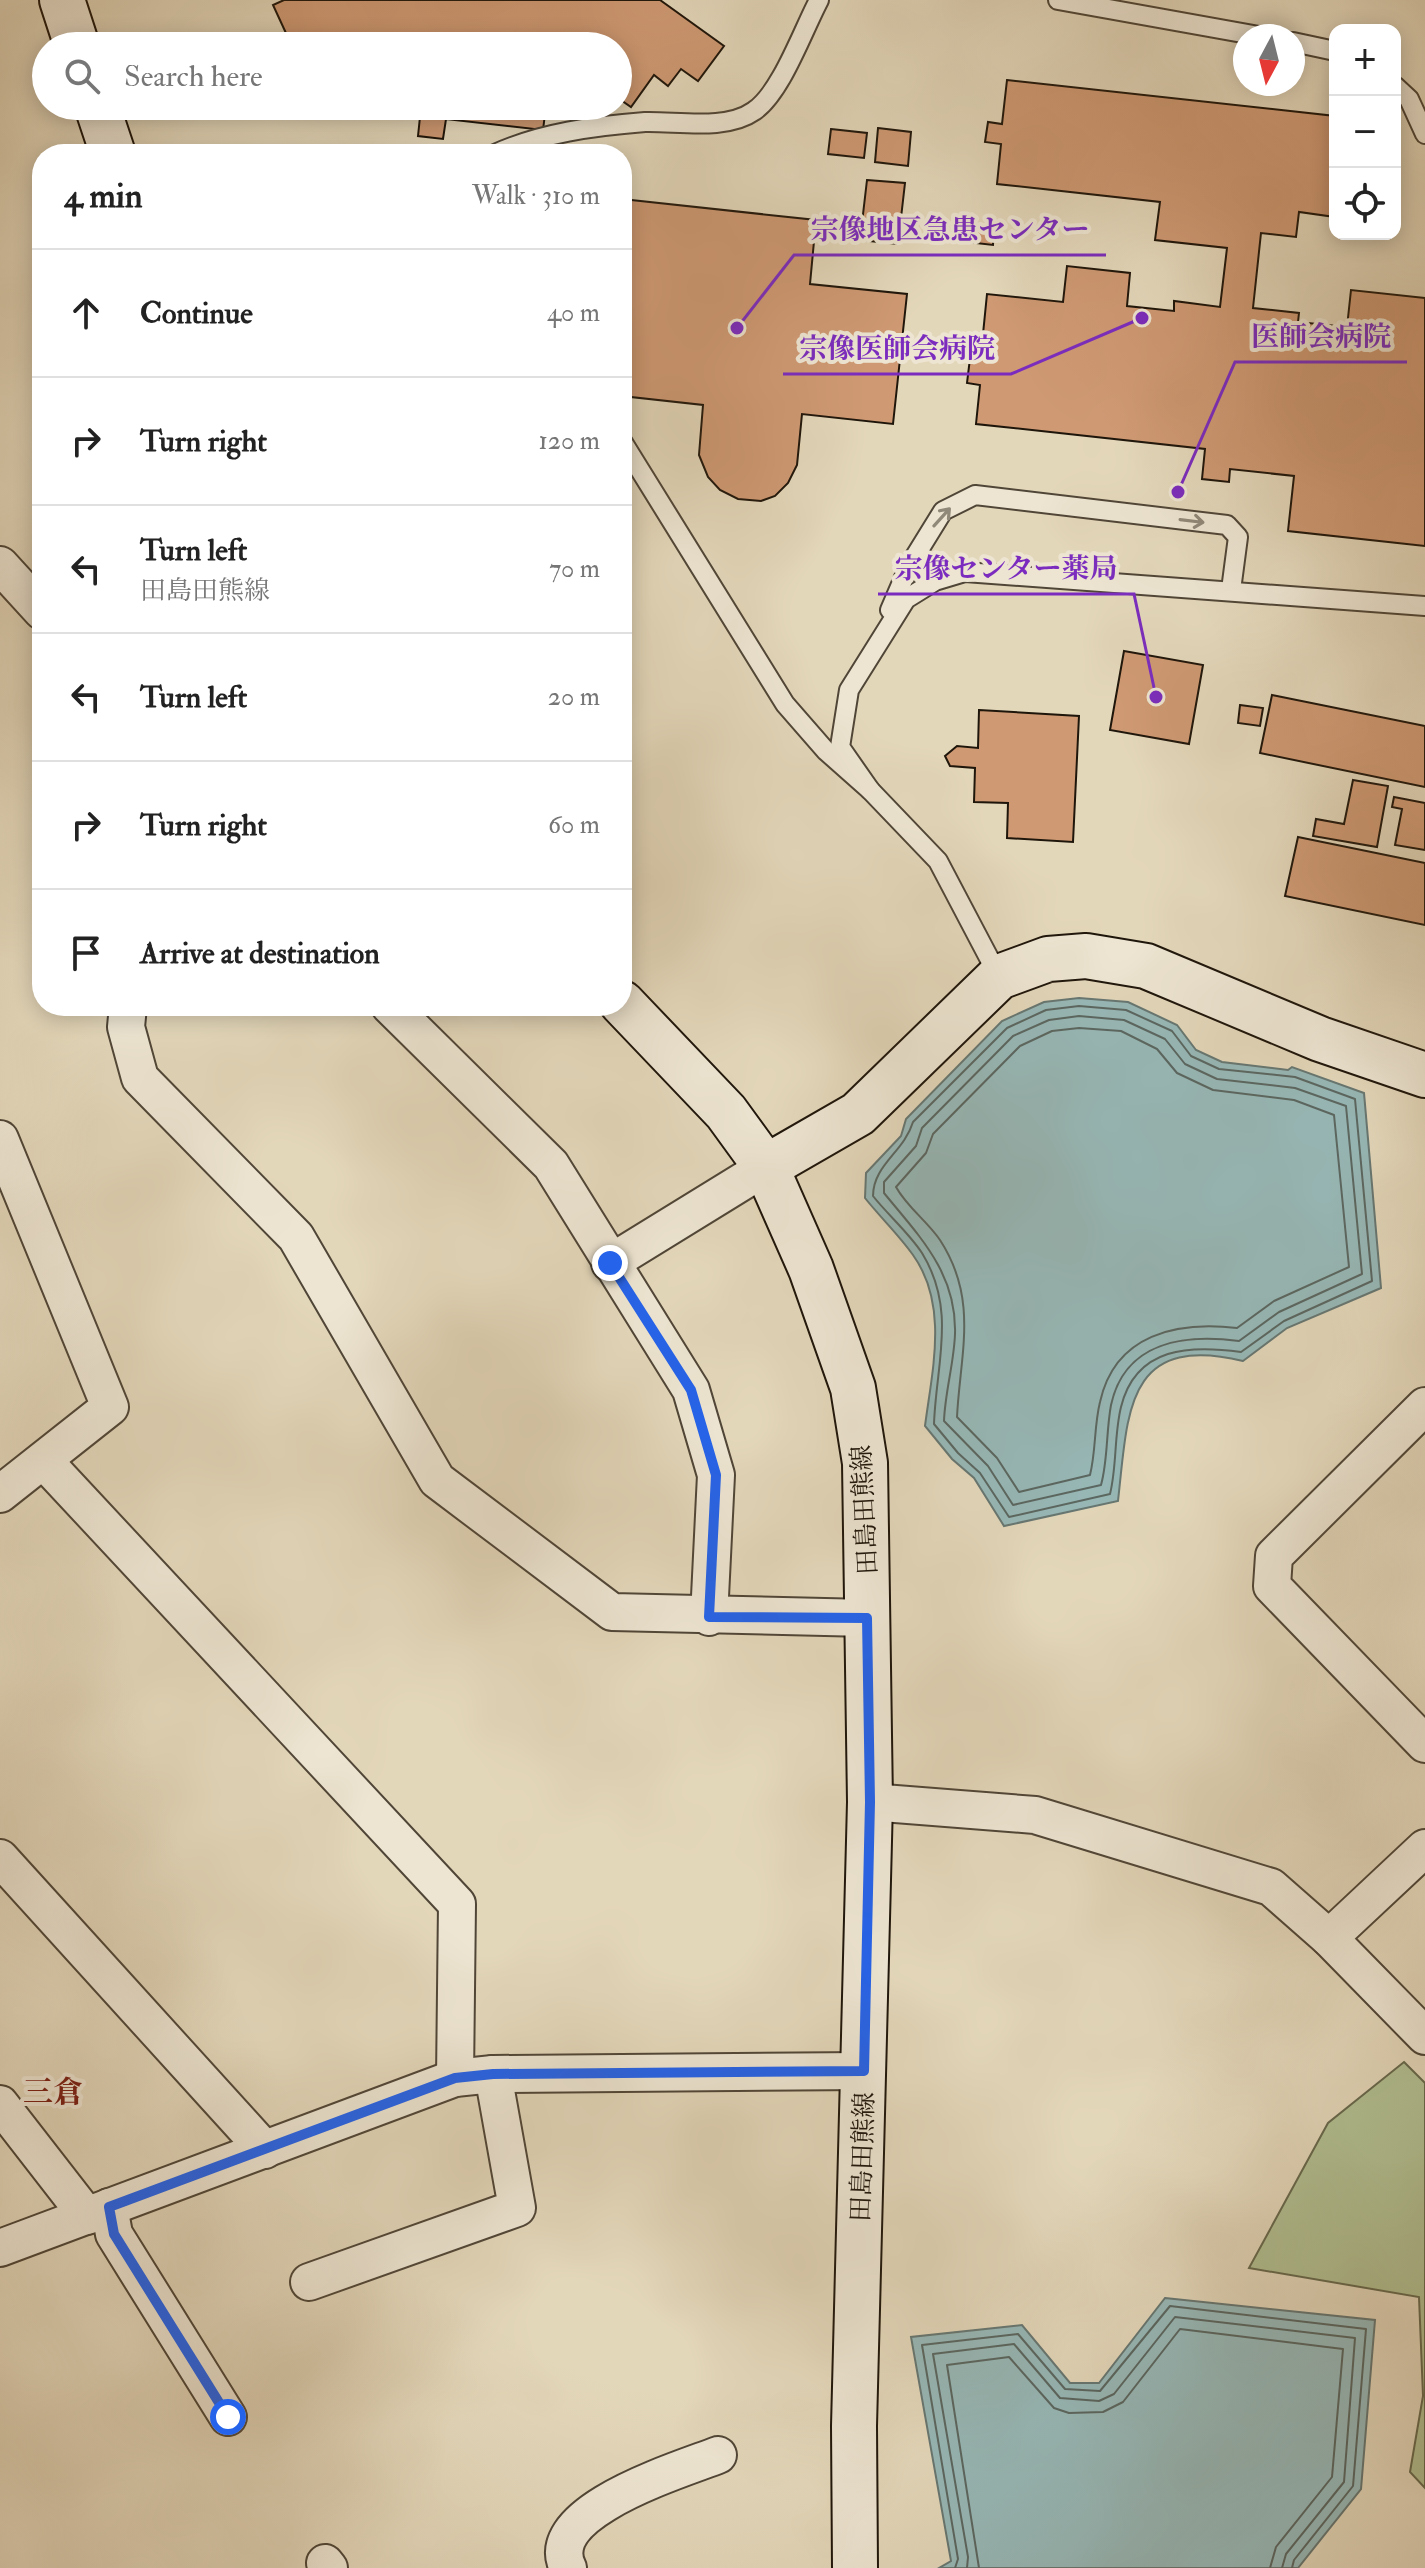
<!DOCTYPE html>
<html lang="en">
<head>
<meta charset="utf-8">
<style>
	:root { --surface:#fff; --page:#f6f6f6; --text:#222; --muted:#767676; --line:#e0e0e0 }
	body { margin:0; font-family:"IM FELL Double Pica","Noto Serif JP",serif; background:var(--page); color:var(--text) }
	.controls { position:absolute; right:24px; top:24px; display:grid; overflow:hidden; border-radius:16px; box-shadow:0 4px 20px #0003 }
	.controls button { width:72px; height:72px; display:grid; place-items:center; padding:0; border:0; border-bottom:2px solid var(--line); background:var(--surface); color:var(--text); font:40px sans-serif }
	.compass { position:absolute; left:1233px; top:24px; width:72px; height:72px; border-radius:50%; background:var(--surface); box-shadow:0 4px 20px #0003; rotate:187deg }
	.stop { position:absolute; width:24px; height:24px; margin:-18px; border:6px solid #2563eb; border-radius:50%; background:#fff }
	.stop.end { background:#2563eb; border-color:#fff; box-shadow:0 2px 8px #0008 }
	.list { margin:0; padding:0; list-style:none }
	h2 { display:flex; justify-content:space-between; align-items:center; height:104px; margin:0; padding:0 32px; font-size:34px }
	h2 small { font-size:26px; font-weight:400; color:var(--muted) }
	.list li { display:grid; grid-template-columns:52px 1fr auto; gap:24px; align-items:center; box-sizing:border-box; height:128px; padding:0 32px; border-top:2px solid var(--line) }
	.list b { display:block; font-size:30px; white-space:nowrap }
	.list p { margin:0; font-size:26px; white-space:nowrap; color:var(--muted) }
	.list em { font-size:26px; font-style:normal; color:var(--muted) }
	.icon { flex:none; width:44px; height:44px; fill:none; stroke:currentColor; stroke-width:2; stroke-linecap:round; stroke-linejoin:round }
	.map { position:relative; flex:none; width:1425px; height:2568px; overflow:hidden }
	.search { position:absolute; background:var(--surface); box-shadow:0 4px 20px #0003; left:32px; top:32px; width:600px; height:88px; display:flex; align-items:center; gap:20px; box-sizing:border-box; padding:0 28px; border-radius:44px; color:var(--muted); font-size:30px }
	.panel { position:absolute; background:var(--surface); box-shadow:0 4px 20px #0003; left:32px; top:144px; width:600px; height:872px; border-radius:32px }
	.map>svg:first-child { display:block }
	.green { fill:#b1bf92; stroke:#686a4e; stroke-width:2 }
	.water { fill:#97b8b7; stroke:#677772; stroke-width:2 }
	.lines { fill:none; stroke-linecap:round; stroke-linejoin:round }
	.shore { stroke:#5b6761; stroke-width:2 }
	.building { fill:#ce9973; stroke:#1f160b; stroke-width:2 }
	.lane-casing { stroke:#504637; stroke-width:22 }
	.street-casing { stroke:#504637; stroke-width:40 }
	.secondary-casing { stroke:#1f160b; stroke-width:48 }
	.lane { stroke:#ede5d2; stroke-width:18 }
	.street { stroke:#ede5d2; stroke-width:36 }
	.secondary { stroke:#ede5d2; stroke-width:44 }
	.oneway { stroke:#908878 }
	.route { stroke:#2563eb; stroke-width:10 }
	.labels { text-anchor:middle; stroke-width:8; stroke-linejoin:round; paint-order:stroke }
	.street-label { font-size:26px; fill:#1f160b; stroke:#ede5d2 }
	.quarter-label { font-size:30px; font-weight:bold; fill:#7a1f14; stroke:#ede5d2 }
	.leader { fill:none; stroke:#7b2cbf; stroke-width:3 }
	.callout-dot { fill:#7b2cbf; stroke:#ede5d2; stroke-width:3 }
	.callout-label { font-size:28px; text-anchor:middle; font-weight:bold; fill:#7b2cbf; stroke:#ede5d2; stroke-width:8; stroke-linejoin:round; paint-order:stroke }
</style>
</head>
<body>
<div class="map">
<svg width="1425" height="2568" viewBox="0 0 1425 2568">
	<rect width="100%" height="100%" fill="#e3d7ba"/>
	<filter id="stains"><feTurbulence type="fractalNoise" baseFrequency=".0025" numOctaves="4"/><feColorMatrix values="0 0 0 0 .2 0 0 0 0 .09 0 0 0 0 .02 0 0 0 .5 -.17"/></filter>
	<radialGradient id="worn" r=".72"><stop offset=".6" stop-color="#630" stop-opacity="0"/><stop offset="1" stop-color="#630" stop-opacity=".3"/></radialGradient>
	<polygon class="green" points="1404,2062 1425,2083 1425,2488 1410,2472 1423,2396 1419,2297 1249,2268 1328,2123"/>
	<g class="water">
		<path d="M1079,998L1128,1002L1177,1025L1196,1050L1222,1062L1288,1070L1292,1067L1364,1093L1381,1288L1287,1328L1243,1361C1125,1333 1128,1413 1118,1501L1004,1526L974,1478L952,1459L925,1426C932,1371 949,1305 913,1255C899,1235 880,1217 865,1198L866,1173L901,1136L906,1119L1002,1021L1044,1002Z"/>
		<polygon points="1165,2298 1375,2320 1361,2489 1298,2568 939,2568 951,2561 911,2337 1022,2325 1070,2383 1099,2383"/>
	</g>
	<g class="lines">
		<g class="shore">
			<path d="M1079,1006L1126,1010L1172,1031L1191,1056L1219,1069L1295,1077L1355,1099L1372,1281L1284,1321L1241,1352C1191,1345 1136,1346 1121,1407C1114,1435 1117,1466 1110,1494L1009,1517L980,1473L958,1453L934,1424C936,1364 957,1310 922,1253C909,1233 888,1215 873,1196C873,1165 904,1152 913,1122L1007,1028L1046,1010Z"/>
			<path d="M1079,1016L1124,1020L1165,1039L1185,1064L1217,1079L1295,1088L1346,1106L1362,1274L1279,1312L1239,1341C1185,1334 1125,1341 1111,1405C1106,1432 1108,1460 1101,1485L1013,1505L988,1466L944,1421C945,1392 954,1363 955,1334C957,1273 919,1236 884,1193V1182L916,1146L922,1128L1013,1036L1049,1020Z"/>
			<path d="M1079,1028L1121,1031L1157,1049L1177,1073L1213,1090L1294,1100L1334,1115L1349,1267L1274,1301L1237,1328C1177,1321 1115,1334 1100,1402C1094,1426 1096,1451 1090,1475L1019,1492L997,1458L957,1417C960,1354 979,1300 940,1240C927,1221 907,1207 896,1187L926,1153L933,1134L1020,1046L1052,1031Z"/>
			<polyline points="955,2568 958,2559 922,2345 1018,2334 1065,2389 1100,2391 1170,2306 1366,2329 1353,2486 1294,2560 1292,2568"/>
			<polyline points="967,2568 968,2557 933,2354 1014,2344 1060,2398 1099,2401 1114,2394 1175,2317 1355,2338 1344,2482 1286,2554 1282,2568"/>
			<polyline points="979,2568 947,2365 1009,2357 1054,2408 1069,2413 1103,2412 1123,2402 1180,2329 1343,2349 1332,2477 1276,2547 1270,2568"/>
		</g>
	</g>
	<g class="building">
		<polygon points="284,0 660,0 724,46 698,81 681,69 668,86 654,75 631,107 618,98 618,46 448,46 434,43 426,46 303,46 300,39 291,44 273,5"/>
		<polygon points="1007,80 1335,116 1335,217 1299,212 1296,237 1261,233 1253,308 1299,313 1298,322 1347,327 1351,290 1425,298 1425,546 1288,531 1294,476 1230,469 1229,482 1202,479 1205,449 976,424 980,385 967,383 973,334 983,334 987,294 1063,302 1067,266 1130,273 1127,306 1174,311 1174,301 1220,307 1227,248 1155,240 1160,202 997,184 1001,144 985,142 988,122 1002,124"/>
		<polygon points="374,106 546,106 543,130 446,119 443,139 418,136 420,117 373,113"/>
		<polygon points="878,128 911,132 908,166 875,162"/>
		<polygon points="831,129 867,133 864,158 828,154"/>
		<polygon points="867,180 905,183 898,244 860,240"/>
		<polygon points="622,199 816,220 810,284 907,294 893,424 802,414 797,465 788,483 775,496 761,501 738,499 720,490 708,477 699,455 703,405 622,396"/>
		<polygon points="961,225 994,228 993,245 959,241"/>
		<polygon points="1124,651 1203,665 1189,744 1110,730"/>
		<polygon points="1272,695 1425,726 1425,787 1260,753"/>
		<polygon points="1240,705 1263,708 1260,726 1238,723"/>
		<polygon points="979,710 1079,716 1073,842 1007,838 1008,803 974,802 975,768 950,766 945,756 957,746 978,748"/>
		<polygon points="1353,780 1388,786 1377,847 1313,836 1316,819 1344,824"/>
		<polygon points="1394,797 1425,803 1425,850 1395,845 1402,809 1392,807"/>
		<polygon points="1298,837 1425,863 1425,925 1285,896"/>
	</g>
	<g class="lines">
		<defs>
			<g id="lane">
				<polyline points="1058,0 1259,36"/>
				<polyline points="1293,42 1335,51"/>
				<polyline points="1395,86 1409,99 1425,134"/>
				<path d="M495,154C541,133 594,126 645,122C677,121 726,131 754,111C781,93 803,30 819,0"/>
				<polyline points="622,441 785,704 826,751 870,790 938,861 999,977"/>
				<polyline points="890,610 909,566 943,511 975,495 1227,525 1238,537 1231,590"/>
				<polyline points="870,790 840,747 849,690 906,599 935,581 965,572 1425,606"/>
			</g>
			<g id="street">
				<polyline points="0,565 42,611"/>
				<polyline points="128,1006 126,1027 140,1078 296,1237 437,1480 612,1612 867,1618"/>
				<polyline points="390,1006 551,1165 691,1390 716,1475 709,1617"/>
				<polyline points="0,1139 110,1407 0,1494"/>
				<polyline points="610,1263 766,1167"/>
				<polyline points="1425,1406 1274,1556 1272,1586 1425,1744"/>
				<polyline points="44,1461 457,1904 455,2078"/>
				<polyline points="870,1802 1035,1815 1271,1887 1329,1938 1425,2036"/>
				<polyline points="0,1858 265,2150"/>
				<polyline points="1329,1938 1425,1848"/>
				<polyline points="0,2104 87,2216"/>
				<polyline points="109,2207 114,2234 228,2417"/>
				<polyline points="0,2248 455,2078 493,2074 864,2071"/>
				<polyline points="309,2282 517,2208 493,2074"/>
				<polyline points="325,2563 329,2568"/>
				<path d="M568,2568C539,2512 680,2470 718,2455"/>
			</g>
			<g id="secondary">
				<polyline points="62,0 77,46"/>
				<polyline points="97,106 113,154"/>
				<polyline points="622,1003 726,1112 766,1167 811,1269 853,1388 865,1463 870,1802 854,2426 855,2568"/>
				<polyline points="766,1167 858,1114 999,977 1048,959 1086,956 1146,966 1320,1039 1425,1075"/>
			</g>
		</defs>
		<use href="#lane" class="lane-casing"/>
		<use href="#street" class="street-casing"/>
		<use href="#secondary" class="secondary-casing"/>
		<use href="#lane" class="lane"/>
		<use href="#street" class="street"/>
		<use href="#secondary" class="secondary"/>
	</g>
	<defs><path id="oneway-shaft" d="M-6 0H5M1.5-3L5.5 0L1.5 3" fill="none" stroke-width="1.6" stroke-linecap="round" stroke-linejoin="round" transform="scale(2)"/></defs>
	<g class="oneway">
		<use href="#oneway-shaft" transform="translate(942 517) rotate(-48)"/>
		<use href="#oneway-shaft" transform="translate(1192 521) rotate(7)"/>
	</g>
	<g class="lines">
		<polyline class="route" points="228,2417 114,2234 109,2207 455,2078 493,2074 864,2071 870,1802 867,1618 709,1617 716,1475 691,1390 610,1263"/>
	</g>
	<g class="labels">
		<g class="street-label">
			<text transform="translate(864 1510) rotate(-93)" y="9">田島田熊線</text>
			<text transform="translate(862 2157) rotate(-88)" y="9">田島田熊線</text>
		</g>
		<g class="quarter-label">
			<text x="53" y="2102">三倉</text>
		</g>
	</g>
	<path class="leader" d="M737 328L794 255H1106M1178 492L1235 362H1407M1142 318L1011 374H783M1156 697L1134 594H878"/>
	<g class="callout-dot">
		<circle cx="737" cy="328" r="8"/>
		<circle cx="1178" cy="492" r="8"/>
		<circle cx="1142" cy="318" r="8"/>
		<circle cx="1156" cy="697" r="8"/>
	</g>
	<g class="callout-label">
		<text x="950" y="239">宗像地区急患センター</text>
		<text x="1321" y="346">医師会病院</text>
		<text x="897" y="358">宗像医師会病院</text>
		<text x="1006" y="578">宗像センター薬局</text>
	</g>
	<rect width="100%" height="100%" filter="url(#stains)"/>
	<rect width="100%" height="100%" fill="url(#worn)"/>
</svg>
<div class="controls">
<button>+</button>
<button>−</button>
<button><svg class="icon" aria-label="locate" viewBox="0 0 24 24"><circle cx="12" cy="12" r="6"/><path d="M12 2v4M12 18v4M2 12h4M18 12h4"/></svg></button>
</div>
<svg class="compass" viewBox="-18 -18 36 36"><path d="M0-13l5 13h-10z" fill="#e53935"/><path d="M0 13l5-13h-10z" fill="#767676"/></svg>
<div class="stop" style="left:228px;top:2417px"></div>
<div class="stop end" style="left:610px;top:1263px"></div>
<div class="search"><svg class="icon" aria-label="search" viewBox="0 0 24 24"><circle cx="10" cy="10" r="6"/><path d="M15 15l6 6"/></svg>Search here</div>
<section class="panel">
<h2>4 min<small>Walk · 310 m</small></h2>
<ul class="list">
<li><svg class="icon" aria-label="ahead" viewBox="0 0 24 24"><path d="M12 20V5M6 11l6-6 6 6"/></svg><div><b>Continue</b></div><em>40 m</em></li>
<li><svg class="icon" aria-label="right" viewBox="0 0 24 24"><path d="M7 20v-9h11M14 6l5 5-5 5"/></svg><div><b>Turn right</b></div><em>120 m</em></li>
<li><svg class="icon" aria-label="left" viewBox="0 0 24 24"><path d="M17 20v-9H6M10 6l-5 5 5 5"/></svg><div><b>Turn left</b><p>田島田熊線</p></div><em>70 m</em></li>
<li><svg class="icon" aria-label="left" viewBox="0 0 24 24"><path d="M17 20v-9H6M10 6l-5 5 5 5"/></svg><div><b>Turn left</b></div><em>20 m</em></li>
<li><svg class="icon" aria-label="right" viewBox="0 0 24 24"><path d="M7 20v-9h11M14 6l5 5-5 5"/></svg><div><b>Turn right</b></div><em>60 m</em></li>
<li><svg class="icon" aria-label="arrive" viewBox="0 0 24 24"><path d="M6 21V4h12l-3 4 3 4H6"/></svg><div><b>Arrive at destination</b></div></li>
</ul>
</section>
</div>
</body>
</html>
